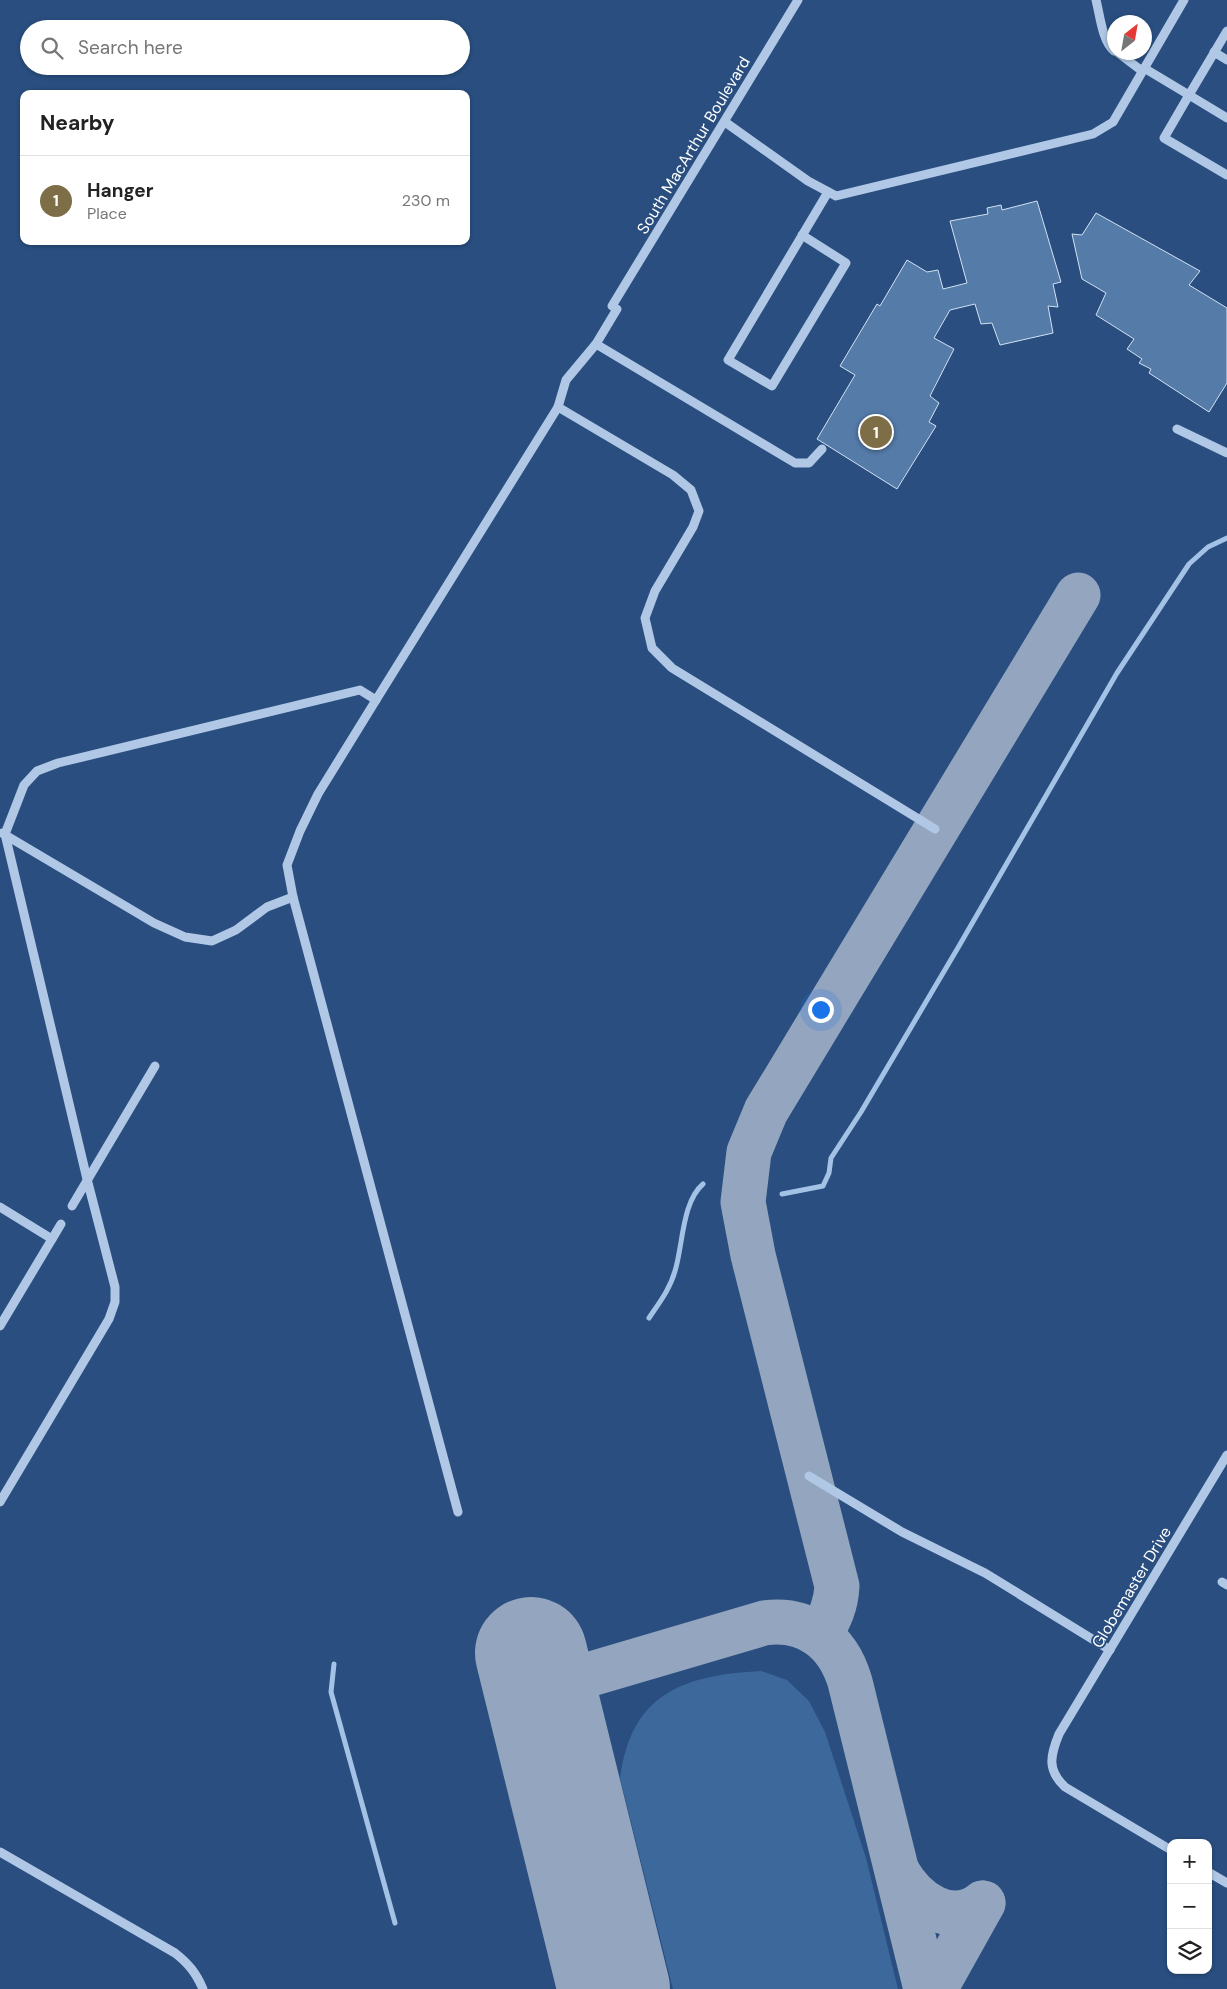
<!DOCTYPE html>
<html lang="en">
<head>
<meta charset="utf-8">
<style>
	:root { --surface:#fff; --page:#f2f2f2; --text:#222; --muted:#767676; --line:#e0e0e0; --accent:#7d6e48 }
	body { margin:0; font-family:"DM Sans",sans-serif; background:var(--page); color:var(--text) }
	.controls { position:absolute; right:15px; bottom:15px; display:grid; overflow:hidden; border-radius:10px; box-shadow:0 1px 4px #0004 }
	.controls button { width:45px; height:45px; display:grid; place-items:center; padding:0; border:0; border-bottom:1px solid var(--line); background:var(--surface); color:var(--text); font:25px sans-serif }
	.compass { position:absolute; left:1107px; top:15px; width:45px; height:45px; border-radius:50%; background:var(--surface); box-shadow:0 1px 4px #0004; rotate:31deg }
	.you { position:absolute; left:820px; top:1009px; width:18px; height:18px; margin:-12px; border:4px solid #fff; border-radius:50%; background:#1a73e8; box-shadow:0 0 0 8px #1a73e833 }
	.badge { display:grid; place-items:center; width:32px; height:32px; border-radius:50%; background:var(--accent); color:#fff; font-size:16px; font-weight:700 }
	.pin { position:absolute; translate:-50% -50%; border:2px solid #fff; box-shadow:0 1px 5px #0006 }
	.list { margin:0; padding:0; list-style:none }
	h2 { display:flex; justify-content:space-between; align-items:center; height:65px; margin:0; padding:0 20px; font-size:21px }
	h2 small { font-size:16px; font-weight:400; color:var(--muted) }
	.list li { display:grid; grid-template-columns:32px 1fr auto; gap:15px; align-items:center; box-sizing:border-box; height:90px; padding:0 20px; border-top:1px solid var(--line) }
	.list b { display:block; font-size:19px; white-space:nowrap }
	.list p { margin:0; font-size:16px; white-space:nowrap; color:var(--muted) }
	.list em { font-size:16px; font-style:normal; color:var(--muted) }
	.icon { flex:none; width:28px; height:28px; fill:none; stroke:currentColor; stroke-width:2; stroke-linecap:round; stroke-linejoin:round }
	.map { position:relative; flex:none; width:1227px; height:1989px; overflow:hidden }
	.search { position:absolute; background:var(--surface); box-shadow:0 1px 4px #0004; left:20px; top:20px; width:450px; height:55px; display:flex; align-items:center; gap:12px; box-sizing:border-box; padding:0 18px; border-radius:28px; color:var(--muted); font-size:19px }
	.panel { position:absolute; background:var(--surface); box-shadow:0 1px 4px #0004; left:20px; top:90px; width:450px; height:155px; border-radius:10px }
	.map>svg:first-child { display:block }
	.green { fill:#3d689c }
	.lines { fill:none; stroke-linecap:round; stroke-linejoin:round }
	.stream { stroke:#a4c2e5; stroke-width:5 }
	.taxiway { stroke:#94a6bf; stroke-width:45 }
	.runway { stroke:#94a6bf; stroke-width:112 }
	.building { fill:#557ba9; stroke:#d2e2f4 }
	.minor { stroke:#b0c8e5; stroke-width:9 }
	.labels { text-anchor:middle; stroke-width:4; stroke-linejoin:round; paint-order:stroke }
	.street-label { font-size:16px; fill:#fff; stroke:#294e7f }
</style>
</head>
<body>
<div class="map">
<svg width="1227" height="1989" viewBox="0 0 1227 1989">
	<rect width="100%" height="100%" fill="#294e7f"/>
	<path class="green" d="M761,1671L787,1680L809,1701L825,1732L866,1858L898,1989H673L620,1778C631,1693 684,1675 761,1671Z"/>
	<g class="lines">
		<g class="stream">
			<polyline points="782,1194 823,1186 829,1173 831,1158 861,1112 959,946 1117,673 1189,564 1208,547 1227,538"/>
			<path d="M649,1318C659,1303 670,1289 675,1271C683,1245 682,1202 703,1184"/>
			<polyline points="334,1664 331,1692 395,1923"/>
		</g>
		<g class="taxiway">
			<path d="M820,1635C830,1618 836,1605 837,1586L753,1255L743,1202L749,1152L766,1111L1078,595"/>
			<path d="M540,1689L764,1623C807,1617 838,1641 850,1682L926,1989"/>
			<path d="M897,1871C914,1901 950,1929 983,1903"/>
			<polyline points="935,1989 983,1903"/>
		</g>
		<polyline class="runway" points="531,1653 614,1989"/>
	</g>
	<g class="building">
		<polygon points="1037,201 1061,282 1053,284 1058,307 1048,306 1053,333 1000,345 992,323 981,324 975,304 950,310 934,338 954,349 930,396 939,403 929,422 936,426 897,489 817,439 855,375 840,366 877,304 880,306 907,260 927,272 938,270 943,289 967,283 950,221 988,214 987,208 1001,205 1002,210"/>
		<polygon points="1096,213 1200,271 1189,285 1227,308 1227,383 1209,412 1149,373 1151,369 1139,363 1142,359 1127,349 1134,339 1096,315 1106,293 1082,279 1072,234 1082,235"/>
	</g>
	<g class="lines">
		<g class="minor">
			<path d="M1096,0C1100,15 1102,41 1114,51"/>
			<polyline points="1227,31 1189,95 1227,118"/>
			<polyline points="1117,52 1142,71"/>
			<polyline points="1214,52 1227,60"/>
			<polyline points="1144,68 1189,95 1164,138 1227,175"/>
			<polyline points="725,122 808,181 836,196 1093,134 1113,122 1184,0"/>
			<polyline points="802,235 846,263 772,386 728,360 828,192"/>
			<polyline points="612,306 798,0"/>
			<polyline points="596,344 795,463 809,463 822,449"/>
			<polyline points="558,407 673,475 691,490 699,511 693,527 655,591 645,618 652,648 672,668 935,829"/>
			<polyline points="1177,429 1227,453"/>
			<polyline points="2,833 154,923 185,937 212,941 236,930 267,907 293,897 287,865 300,831 318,794 376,700"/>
			<polyline points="293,897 458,1512"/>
			<polyline points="72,1206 155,1066"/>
			<polyline points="0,1207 52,1239"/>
			<polyline points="0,1326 61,1224"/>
			<polyline points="809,1476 902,1532 985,1573 1110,1650"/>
			<polyline points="0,1502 109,1319 115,1302 115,1287 87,1179 5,834 24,785 37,771 58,763 360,690 376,700 558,407 566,380 596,344 617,309"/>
			<polyline points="1222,1582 1227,1585"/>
			<path d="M1171,1850L1065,1787C1047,1770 1050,1756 1059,1734L1227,1455"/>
			<path d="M0,1852L175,1953C189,1964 196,1973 203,1989"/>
			<polyline points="1208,1872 1227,1883"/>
		</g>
	</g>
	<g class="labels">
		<g class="street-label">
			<text transform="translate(693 145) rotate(-59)" y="6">South MacArthur Boulevard</text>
			<text transform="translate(1131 1587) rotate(-59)" y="6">Globemaster Drive</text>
		</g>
	</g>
</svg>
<div class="controls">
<button>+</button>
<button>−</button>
<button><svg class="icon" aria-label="layers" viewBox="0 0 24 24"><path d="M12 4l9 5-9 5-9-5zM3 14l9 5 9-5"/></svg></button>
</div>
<svg class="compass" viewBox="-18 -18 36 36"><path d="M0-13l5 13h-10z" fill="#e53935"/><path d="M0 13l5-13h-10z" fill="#767676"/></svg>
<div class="you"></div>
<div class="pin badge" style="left:876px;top:432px">1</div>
<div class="search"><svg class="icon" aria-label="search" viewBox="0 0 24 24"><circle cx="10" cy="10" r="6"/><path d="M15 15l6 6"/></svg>Search here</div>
<section class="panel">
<h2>Nearby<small></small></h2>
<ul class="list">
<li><span class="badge">1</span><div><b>Hanger</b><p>Place</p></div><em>230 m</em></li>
</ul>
</section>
</div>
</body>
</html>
